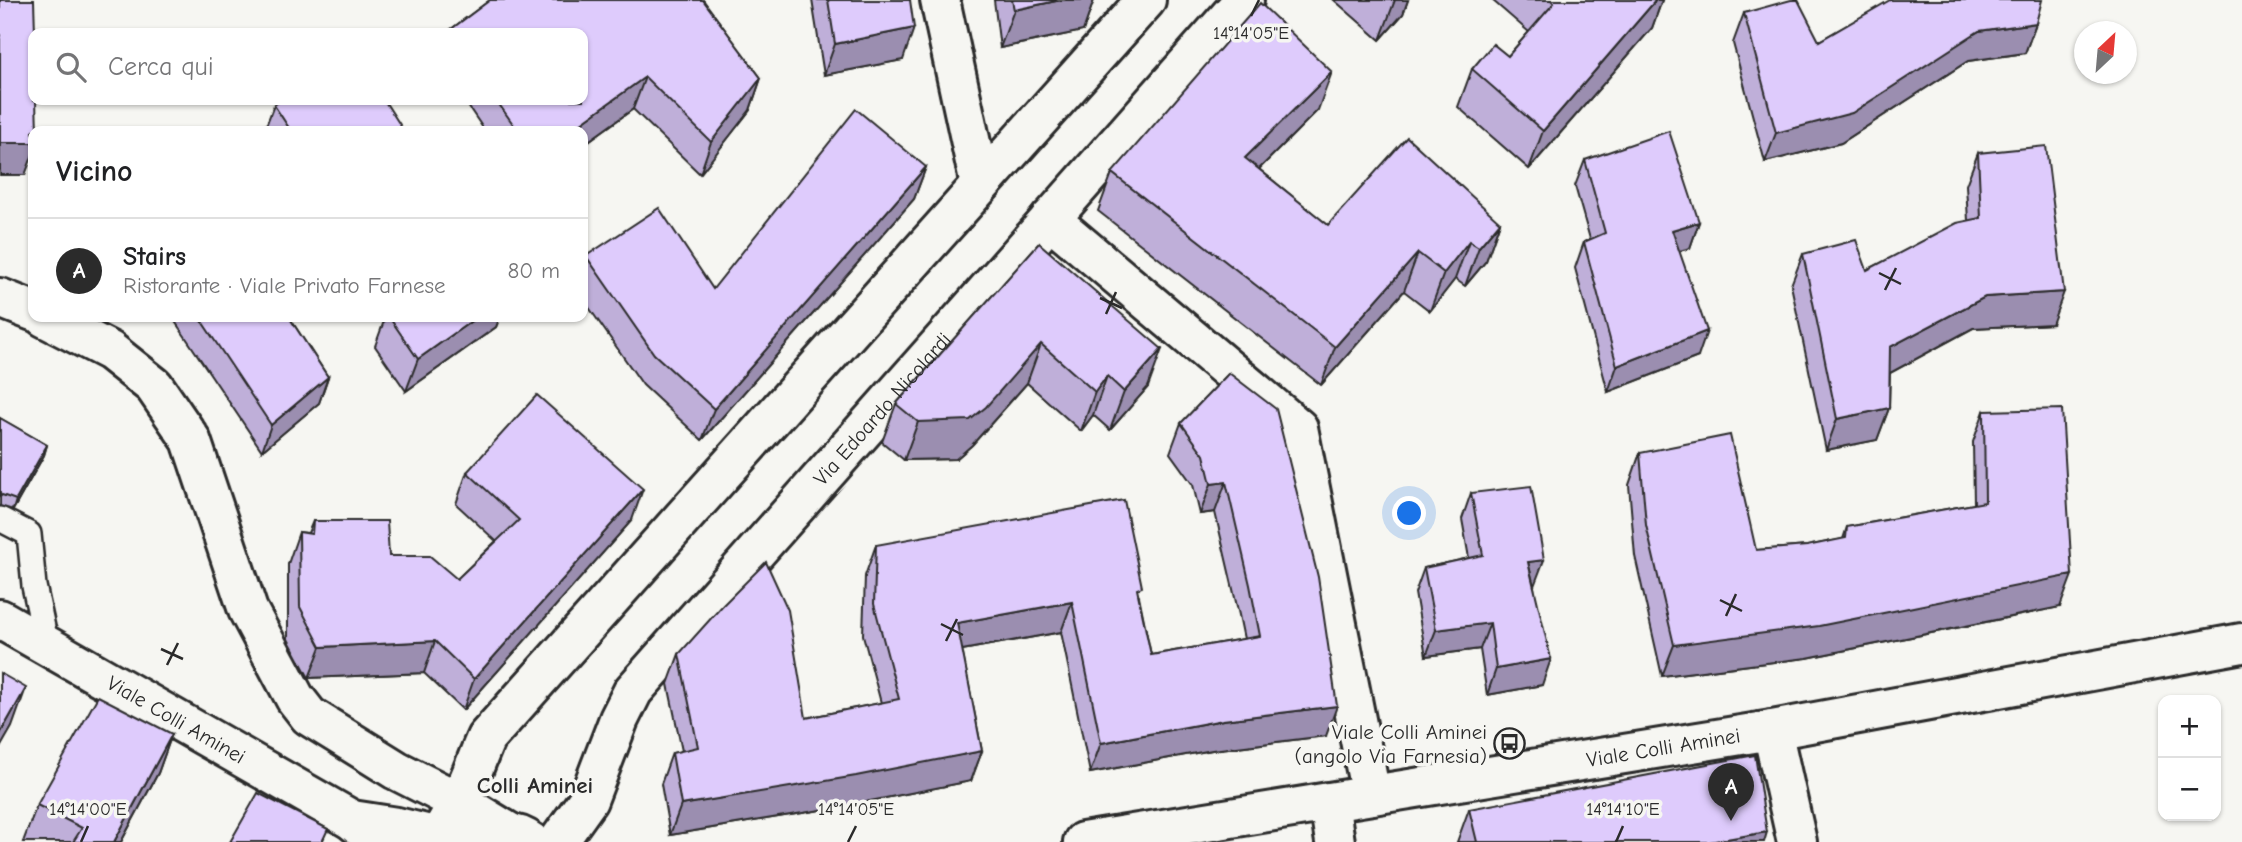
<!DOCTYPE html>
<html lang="it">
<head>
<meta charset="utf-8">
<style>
	:root { --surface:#fff; --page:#f6f6f6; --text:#202124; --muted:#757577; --line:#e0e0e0; --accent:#2b2b2b }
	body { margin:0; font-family:"Comic Neue",sans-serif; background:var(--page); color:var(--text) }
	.controls { position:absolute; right:21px; bottom:21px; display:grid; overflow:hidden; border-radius:14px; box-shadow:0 2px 5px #0004 }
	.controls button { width:63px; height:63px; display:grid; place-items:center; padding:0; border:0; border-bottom:2px solid var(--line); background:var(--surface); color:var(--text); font:35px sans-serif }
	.compass { position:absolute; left:2074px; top:21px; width:63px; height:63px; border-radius:50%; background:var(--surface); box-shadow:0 2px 5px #0004; rotate:26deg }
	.you { position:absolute; left:1410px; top:514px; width:24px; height:24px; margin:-18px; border:5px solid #fff; border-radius:50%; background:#1a73e8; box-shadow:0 0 0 10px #1a73e833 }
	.badge { display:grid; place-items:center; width:46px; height:46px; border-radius:50%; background:var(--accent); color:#fff; font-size:23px; font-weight:700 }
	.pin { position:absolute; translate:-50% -58px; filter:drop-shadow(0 2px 4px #0008) }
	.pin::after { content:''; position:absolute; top:37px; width:24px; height:21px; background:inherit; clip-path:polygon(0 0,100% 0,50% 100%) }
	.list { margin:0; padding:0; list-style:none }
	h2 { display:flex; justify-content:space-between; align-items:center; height:91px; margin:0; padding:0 28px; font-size:30px }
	h2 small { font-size:23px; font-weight:400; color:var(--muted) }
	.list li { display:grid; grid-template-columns:46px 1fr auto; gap:21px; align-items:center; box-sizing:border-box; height:105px; padding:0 28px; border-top:2px solid var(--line) }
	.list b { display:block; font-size:26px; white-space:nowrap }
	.list p { margin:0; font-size:23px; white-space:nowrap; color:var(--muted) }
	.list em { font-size:23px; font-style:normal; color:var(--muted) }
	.icon { flex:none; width:38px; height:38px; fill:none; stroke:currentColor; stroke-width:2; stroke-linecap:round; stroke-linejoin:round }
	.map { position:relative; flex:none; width:2242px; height:842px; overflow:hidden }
	.search { position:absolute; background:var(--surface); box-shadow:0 2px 5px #0004; left:28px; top:28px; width:560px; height:77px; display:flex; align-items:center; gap:18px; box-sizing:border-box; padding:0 24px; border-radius:14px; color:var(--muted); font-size:26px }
	.panel { position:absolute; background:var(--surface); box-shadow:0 2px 5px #0004; left:28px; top:126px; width:560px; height:196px; border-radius:14px }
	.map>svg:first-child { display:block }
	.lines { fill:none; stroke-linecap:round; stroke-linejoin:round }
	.service-casing { stroke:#2b2b2b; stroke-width:28 }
	.minor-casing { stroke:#2b2b2b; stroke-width:44 }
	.secondary-casing { stroke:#2b2b2b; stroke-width:44 }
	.service { stroke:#f6f6f2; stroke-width:23 }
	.minor { stroke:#f6f6f2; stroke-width:38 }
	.secondary { stroke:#f6f6f2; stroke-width:38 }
	.wall { fill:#bfafd9; stroke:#2b2b2b; stroke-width:2 }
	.shaded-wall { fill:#9b8eb0; stroke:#2b2b2b; stroke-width:2 }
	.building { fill:#decbfc; stroke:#2b2b2b; stroke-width:2 }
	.ticks { fill:none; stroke:#2b2b2b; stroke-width:2.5 }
	.labels { text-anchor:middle; stroke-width:7; stroke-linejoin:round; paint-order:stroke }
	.street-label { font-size:21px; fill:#2b2b2b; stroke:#f6f6f2 }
	.poi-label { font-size:21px; fill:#2b2b2b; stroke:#f6f6f2; text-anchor:end }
	.neighbourhood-label { font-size:23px; font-weight:bold; fill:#2b2b2b; stroke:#f6f6f2 }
	.ticks-label { font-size:18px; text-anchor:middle; fill:#2b2b2b; stroke:#f6f6f2; stroke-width:7; stroke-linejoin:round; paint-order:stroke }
</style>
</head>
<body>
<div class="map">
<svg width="2242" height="842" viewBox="0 0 2242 842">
	<rect width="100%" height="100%" fill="#f6f6f2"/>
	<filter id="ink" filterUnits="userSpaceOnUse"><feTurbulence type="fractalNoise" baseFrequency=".0143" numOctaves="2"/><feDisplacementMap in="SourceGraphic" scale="14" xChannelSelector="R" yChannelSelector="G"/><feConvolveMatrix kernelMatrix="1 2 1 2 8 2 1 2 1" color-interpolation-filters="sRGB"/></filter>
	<g filter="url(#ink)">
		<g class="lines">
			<defs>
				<polyline id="service" points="0,519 29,534 34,586 47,646"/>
				<g id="minor">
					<polyline points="940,0 980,185"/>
					<polyline points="1050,219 1298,428 1371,795"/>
					<polyline points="0,298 33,311"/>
					<polyline points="44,317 110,351 154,386 191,440 248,610 295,698 309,716 396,770 459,802 510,833"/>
					<polyline points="1772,730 1797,842"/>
					<polyline points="1329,802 1335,842"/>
					<path d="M438,837C448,820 459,803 467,784C474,769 479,753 486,738L1146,0"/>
					<path id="s1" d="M558,842L588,800L619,719L633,691L1244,0"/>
				</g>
				<g id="secondary">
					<path id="s2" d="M0,619L352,820L378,842"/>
					<polyline points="352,820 397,827 438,837 488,839"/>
					<path d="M485,842C500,830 516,831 531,842"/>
					<path id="s3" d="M1083,842L1772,730L2242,643"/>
				</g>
			</defs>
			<use href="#service" class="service-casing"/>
			<use href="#minor" class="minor-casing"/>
			<use href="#secondary" class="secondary-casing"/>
			<use href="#service" class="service"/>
			<use href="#minor" class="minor"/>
			<use href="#secondary" class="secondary"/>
		</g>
		<g class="wall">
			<polygon points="490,0 703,0 761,78 750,110 700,174 633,109 583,145 583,131 485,131 464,100 583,100 583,33 448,33 450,30"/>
			<polygon points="812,0 910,0 903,60 824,75"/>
			<polygon points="994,0 1094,0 1083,31 1000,48"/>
			<polygon points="1334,0 1408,0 1403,14 1380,40"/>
			<polygon points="1492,0 1662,0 1652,28 1529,169 1458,107 1472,69 1508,56 1529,32"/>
			<polygon points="1879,7 2036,23 2025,53 1968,61 1841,143 1765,162 1733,43 1744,13 1819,41"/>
			<polygon points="274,105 404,131 264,131"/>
			<polygon points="1318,110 1259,169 1328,225 1500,222 1486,261 1465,286 1455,279 1430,311 1404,291 1321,385 1098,211 1112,173"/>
			<polygon points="1978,153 2052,324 1973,328 1890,373 1889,408 1877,440 1826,450 1791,285 1803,254 1867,270 1968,221 1966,185"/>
			<polygon points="1585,160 1699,222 1690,248 1679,251 1698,357 1608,392 1575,268 1584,242 1590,239 1575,186"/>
			<polygon points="926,167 914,199 702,440 643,385 583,299 583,267 586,256 713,289"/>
			<polygon points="1039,243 1148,387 1110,430 1093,415 1081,431 1027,383 972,445 956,459 904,460 882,442 896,404"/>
			<polygon points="172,317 289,317 328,377 319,403 262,451"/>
			<polygon points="381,317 500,317 496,327 406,391 375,346 384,321"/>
			<polygon points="1229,373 1326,736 1212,750 1090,773 1061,632 962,650 982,751 971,781 845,806 670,835 661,784 672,753 682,751 668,684 679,654 806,718 881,703 863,635 865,576 876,545 1139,596 1151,655 1244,639 1239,615 1215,512 1200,514 1193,485 1170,453 1181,423"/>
			<polygon points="1984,411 2060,607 1807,658 1662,676 1635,556 1629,485 1640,453 1756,550 1807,546 1843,539 1847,527 1974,504 1973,442"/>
			<polygon points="0,418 47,445 44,455 13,510 0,506"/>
			<polygon points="467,472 632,520 463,710 424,673 309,678 288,639 288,564 299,532 308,533 313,521 389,556 457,579 496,541 456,504"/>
			<polygon points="1471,493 1534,586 1542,685 1487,695 1480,649 1426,656 1415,593 1424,568 1469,558 1462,519"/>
			<polygon points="172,734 158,773 121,842 23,842 37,805"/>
			<polygon points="1469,809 1764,842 1457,842"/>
		</g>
		<g class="shaded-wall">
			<polygon points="1061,0 1094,0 1083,31 1000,48 1014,10"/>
			<polygon points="1395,0 1408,0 1403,14 1380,40"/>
			<polygon points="1656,0 1662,0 1652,28 1529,169 1543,131"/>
			<polygon points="2036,23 2025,53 1968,61 1841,143 1765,162 1776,133 1979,31"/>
			<polygon points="914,28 903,60 824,75 835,44"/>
			<polygon points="1332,72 1318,110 1231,197 1245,158"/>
			<polygon points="645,77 633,109 583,145 583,131 570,131"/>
			<polygon points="761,78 750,110 700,174 711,142"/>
			<polygon points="0,143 33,143 33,154 25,175 0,175"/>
			<polygon points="926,167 914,199 702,440 714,409"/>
			<polygon points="1500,222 1486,261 1465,286 1479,247"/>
			<polygon points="1699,222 1690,248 1662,256 1672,230"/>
			<polygon points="1469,241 1455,279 1430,311 1444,273"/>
			<polygon points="1418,253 1404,291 1321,385 1335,347"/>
			<polygon points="2064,292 2052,324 1973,328 1879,379 1890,347 1985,297"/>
			<polygon points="477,317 500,317 496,327 406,391 418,359"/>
			<polygon points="1707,331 1698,357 1608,392 1617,366"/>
			<polygon points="1041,344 1027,383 972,445 956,459 904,460 918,422"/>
			<polygon points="1162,349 1148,387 1110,430 1124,392"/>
			<polygon points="1107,376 1093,415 1081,431 1095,392"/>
			<polygon points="328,377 319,403 262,451 271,425"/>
			<polygon points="1889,408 1877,440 1826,450 1837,419"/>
			<polygon points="47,445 44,455 13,510 16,500"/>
			<polygon points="1226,482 1215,512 1200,514 1211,484"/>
			<polygon points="643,489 632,520 463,710 474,679"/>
			<polygon points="1544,560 1534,586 1528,562"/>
			<polygon points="2072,575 2060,607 1807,658 1662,676 1674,645"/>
			<polygon points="1072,602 1061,632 946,653 957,623"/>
			<polygon points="1490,623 1480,649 1426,656 1436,630"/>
			<polygon points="435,641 424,673 309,678 321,647"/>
			<polygon points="1551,659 1542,685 1487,695 1496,669"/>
			<polygon points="26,688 12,727 0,748 0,734"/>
			<polygon points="1337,706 1326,736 1212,750 1090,773 1101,743 1223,720"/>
			<polygon points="172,734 158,773 121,842 114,842"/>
			<polygon points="982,751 971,781 845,806 670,835 681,805"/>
			<polygon points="1767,832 1764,842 1709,842"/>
		</g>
		<g class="building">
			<polygon points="0,0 34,0 35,33 33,33 33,100 36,100 37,131 33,131 33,143 0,143"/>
			<polygon points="490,0 703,0 761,78 711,142 645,77 570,131 518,131 496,100 583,100 583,33 452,33 450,30"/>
			<polygon points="828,0 910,0 914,28 835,44"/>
			<polygon points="1012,0 1061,0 1014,10"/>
			<polygon points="1551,0 1656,0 1543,131 1472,69 1493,44 1508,56 1554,3"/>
			<polygon points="1791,0 1798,0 1819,41 1890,0 2042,0 2036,23 1979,31 1852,113 1776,133 1744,13"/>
			<polygon points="1260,3 1332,72 1245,158 1328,225 1407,137 1500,222 1479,247 1469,241 1444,273 1418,253 1335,347 1112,173"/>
			<polygon points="282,100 384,100 404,131 291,131 274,105"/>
			<polygon points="856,109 926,167 714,409 654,354 586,256 659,208 713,289"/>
			<polygon points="1669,131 1699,222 1672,230 1707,331 1617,366 1584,242 1605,233 1585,160"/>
			<polygon points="2046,146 2064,292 1985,297 1890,347 1889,408 1837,419 1803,254 1856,240 1867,270 1957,223 1981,218 1978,153"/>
			<polygon points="1039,243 1162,349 1124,392 1107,376 1095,392 1041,344 986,407 970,420 918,422 896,404"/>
			<polygon points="199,317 289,317 328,377 271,425"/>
			<polygon points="389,317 477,317 418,359"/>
			<polygon points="1229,373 1276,409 1318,577 1337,706 1223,720 1101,743 1072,602 957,623 982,751 856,776 681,805 672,753 698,747 679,654 723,605 766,562 788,610 806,718 899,699 874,604 876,545 1124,500 1142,587 1137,589 1151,655 1260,636 1250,585 1226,482 1211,484 1204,455 1181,423"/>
			<polygon points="537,395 643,489 474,679 435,641 321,647 300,607 299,532 312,534 313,521 387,521 389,556 430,556 457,579 519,520 467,472"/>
			<polygon points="2062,409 2072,575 1819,626 1674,645 1646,525 1640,453 1730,435 1756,550 1807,546 1846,538 1847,527 1985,502 1984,411"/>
			<polygon points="0,418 47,445 16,500 2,495 0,497"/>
			<polygon points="1531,486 1544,560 1528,562 1551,659 1496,669 1490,623 1436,630 1424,568 1483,555 1471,493"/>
			<polygon points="0,673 26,688 0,734"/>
			<polygon points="98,696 172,734 114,842 73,842 82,828 37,805"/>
			<polygon points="1755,755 1767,832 1709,842 1477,842 1469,809"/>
			<polygon points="258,793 328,829 322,842 230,842"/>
		</g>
	</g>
	<path class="ticks" d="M1251,16L1259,0M1879,273L1901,284M1885,290L1896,268M1100,298L1122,308M1106,314L1116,292M1720,600L1742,611M1726,616L1736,594M941,624L963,635M946,641L957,619M161,649L183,659M167,665L178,643M81,842L88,826M848,842L856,826M1616,842L1623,826"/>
	<defs>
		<symbol id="bus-ring" viewBox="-11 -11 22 22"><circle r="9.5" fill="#f6f6f2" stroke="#2b2b2b" stroke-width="1.5"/><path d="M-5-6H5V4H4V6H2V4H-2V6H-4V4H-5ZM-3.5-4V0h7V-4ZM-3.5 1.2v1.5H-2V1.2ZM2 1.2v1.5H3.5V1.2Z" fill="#2b2b2b"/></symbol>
	</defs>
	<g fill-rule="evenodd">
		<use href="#bus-ring" x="1492" y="726" width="35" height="35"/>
	</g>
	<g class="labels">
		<g class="street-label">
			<text dy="7" stroke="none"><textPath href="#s1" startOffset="546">Via Edoardo Nicolardi</textPath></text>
			<text dy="7" stroke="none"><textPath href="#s2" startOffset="203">Viale Colli Aminei</textPath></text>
			<text dy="7" stroke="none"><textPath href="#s3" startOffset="588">Viale Colli Aminei</textPath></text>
		</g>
		<g class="poi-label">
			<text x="1487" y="739">Viale Colli Aminei<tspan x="1487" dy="24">(angolo Via Farnesia)</tspan></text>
		</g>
		<g class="neighbourhood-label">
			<text x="535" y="793">Colli Aminei</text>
		</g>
	</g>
	<g class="ticks-label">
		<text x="1251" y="39">14°14'05"E</text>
		<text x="88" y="815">14°14'00"E</text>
		<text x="856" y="815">14°14'05"E</text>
		<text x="1623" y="815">14°14'10"E</text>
	</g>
</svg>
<div class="controls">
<button>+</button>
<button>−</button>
</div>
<svg class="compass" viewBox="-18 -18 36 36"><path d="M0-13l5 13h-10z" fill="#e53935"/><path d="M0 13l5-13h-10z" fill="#757577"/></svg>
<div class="you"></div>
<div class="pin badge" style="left:1731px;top:821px">A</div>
<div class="search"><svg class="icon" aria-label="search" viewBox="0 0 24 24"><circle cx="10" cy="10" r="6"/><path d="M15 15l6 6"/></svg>Cerca qui</div>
<section class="panel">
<h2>Vicino<small></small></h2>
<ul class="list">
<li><span class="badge">A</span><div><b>Stairs</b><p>Ristorante · Viale Privato Farnese</p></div><em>80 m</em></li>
</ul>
</section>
</div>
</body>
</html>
